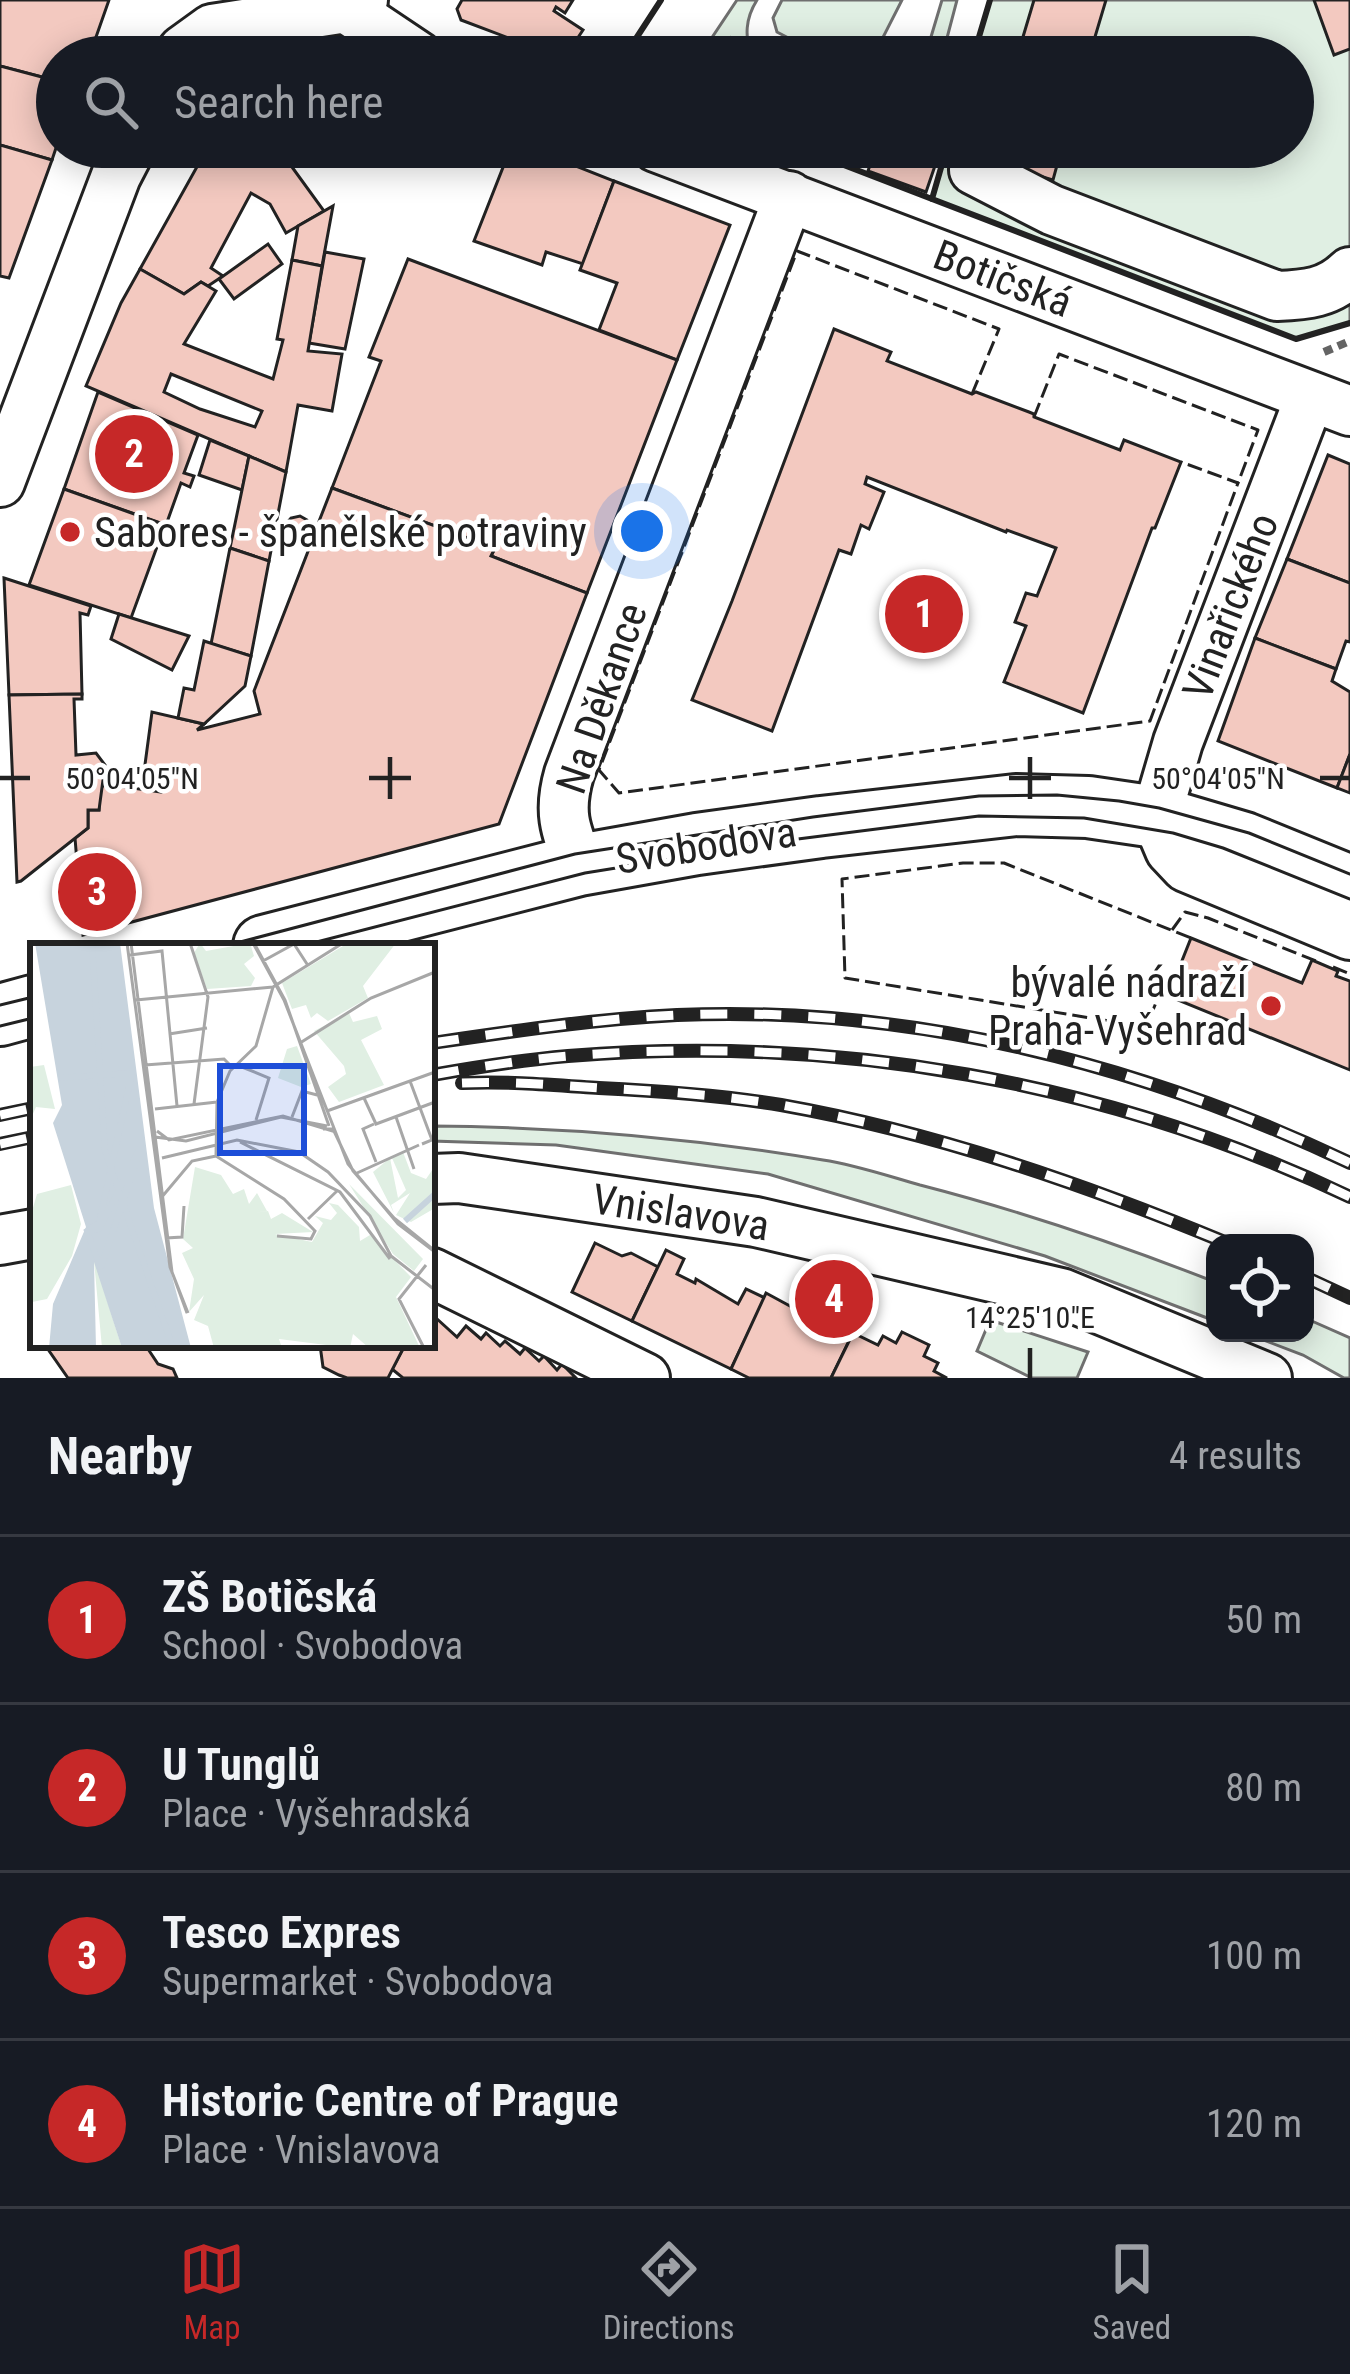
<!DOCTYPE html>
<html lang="en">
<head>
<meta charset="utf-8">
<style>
	:root { --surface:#171b24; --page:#242831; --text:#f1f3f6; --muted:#9ea1a6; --line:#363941; --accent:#c62828 }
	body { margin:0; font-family:"Roboto Condensed",sans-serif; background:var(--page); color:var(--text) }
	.controls { position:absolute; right:36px; bottom:36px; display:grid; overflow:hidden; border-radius:24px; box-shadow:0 6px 30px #0003 }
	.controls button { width:108px; height:108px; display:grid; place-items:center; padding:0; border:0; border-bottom:3px solid var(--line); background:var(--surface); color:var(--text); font:60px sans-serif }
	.you { position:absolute; left:642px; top:531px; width:42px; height:42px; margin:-30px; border:9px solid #fff; border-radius:50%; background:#1a73e8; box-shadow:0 0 0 18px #1a73e833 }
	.badge { display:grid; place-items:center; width:78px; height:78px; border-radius:50%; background:var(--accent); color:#fff; font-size:39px; font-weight:700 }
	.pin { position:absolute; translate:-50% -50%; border:6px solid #fff; box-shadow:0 3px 12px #0006 }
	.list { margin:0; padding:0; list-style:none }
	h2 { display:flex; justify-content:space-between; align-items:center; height:156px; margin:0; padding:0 48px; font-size:51px }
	h2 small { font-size:39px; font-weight:400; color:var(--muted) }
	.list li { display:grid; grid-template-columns:78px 1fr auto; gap:36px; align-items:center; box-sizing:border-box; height:168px; padding:0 48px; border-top:3px solid var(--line) }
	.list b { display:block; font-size:45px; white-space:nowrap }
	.list p { margin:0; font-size:39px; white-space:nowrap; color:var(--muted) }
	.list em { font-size:39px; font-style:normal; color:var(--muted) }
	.icon { flex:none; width:66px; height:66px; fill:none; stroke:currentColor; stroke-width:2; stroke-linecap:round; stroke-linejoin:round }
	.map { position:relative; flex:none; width:1350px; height:1378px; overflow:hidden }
	.search { position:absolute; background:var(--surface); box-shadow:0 6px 30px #0003; left:36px; right:36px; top:36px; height:132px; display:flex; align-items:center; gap:30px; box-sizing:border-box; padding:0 42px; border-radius:66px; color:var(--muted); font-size:45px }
	.sheet { height:828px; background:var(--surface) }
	nav { display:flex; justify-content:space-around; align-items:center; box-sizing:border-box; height:168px; border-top:3px solid var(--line); background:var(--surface); font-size:33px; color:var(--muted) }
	nav a { display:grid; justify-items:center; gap:6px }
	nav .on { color:var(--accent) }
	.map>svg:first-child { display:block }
	.green { fill:#e0efe3; stroke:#6f6f6f; stroke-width:3 }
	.building { fill:#f3c9c0; stroke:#222; stroke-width:3; fill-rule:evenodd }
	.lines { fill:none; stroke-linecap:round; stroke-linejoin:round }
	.minor-casing { stroke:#222; stroke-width:54 }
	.major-casing { stroke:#222; stroke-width:66 }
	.path { stroke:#646464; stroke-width:8; stroke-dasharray:9 6; stroke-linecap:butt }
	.minor { stroke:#fff; stroke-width:48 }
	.major { stroke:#fff; stroke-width:60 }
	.tram { stroke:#222; stroke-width:3 }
	.rail-casing { stroke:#222; stroke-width:14 }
	.rail { stroke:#fff; stroke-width:9; stroke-dasharray:27; stroke-linecap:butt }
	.fence { stroke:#222; stroke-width:3; stroke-dasharray:15 6; stroke-linecap:butt }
	.wall { stroke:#222; stroke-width:6 }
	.ticks { fill:none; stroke:#222; stroke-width:4.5 }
	.poi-dot { fill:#c62828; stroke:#fff; stroke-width:4.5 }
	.labels { text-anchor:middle; stroke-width:9; stroke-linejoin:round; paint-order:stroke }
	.street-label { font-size:42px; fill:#222; stroke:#fff }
	.poi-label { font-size:42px; fill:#222; stroke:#fff; text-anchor:start }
	.inset-river { fill:none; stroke:#c7d3dd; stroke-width:6 }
	.inset-road { fill:none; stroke:#a7a7a7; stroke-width:3 }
	.view { fill:#1d4ed8; fill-opacity:0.15; stroke:#1d4ed8; stroke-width:6 }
	.inset-edge { fill:none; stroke:#222; stroke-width:6 }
	.ticks-label { font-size:30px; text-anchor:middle; fill:#222; stroke:#fff; stroke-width:9; stroke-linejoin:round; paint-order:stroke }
</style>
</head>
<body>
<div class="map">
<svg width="1350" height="1378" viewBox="0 0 1350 1378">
	<rect width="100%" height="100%" fill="#fff"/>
	<g class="green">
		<path d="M737,0H757C745,19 745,36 751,57H735L730,39L718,57H699Z"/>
		<polygon points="782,0 902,0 873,57 825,57 777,32 773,18"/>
		<polygon points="942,0 957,0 942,57 925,57"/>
		<polygon points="990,0 1350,0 1350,323 1296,339 932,199 947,147 1293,147 1293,57 973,57"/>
		<path d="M432,1126C563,1127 693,1138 823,1160C856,1165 888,1176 920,1185C1021,1211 1118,1244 1215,1282V1321L1045,1256L768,1174L556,1145L432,1141Z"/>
		<polygon points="1305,1318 1350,1338 1350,1378 1344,1378 1303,1355 1245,1333 1305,1333"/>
		<polygon points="990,1320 1088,1352 1077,1378 1032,1378 977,1351"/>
	</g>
	<g class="building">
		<polygon points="0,0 109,0 89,57 57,57 57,81 0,66"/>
		<polygon points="462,0 573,0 565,13 556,7 554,11 583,30 565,57 559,57 461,20 457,9"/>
		<polygon points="1034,0 1106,0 1089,57 1017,57"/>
		<polygon points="1314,0 1350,0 1350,49 1334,55"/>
		<polygon points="787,43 813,57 780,57"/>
		<polygon points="0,66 57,81 57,145 52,160 0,145"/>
		<polygon points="0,145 52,160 9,278 0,276"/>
		<polygon points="208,147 267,147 284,156 324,211 286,233 270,204 251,193 211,268 223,276 208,286 201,282 184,294 140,269"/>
		<polygon points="364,147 421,147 420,153"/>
		<polygon points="511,147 528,147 614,181 583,264 546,252 542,265 474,241"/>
		<polygon points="876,147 912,147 938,157 926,192 868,171"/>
		<polygon points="991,147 1062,147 1053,180 987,161"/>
		<polygon points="614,181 730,225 677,360 599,330 617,283 580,270"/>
		<polygon points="333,206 322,266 292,260 298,226"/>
		<polygon points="268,244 282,264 234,299 219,279"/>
		<polygon points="325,252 364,259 345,349 309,343"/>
		<polygon points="408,259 677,360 587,593 491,556 495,548 332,488 381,361 369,357"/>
		<path d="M292,260L322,266L308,351L342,354L332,411L298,405L286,472L86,386L121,303L140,269L184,294L201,282L216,291L184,344L273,379L283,340L277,339ZM171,374L262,411L255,427L200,409L164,392Z"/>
		<polygon points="834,329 891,352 887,361 972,394 976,392 1029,412 1034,414 1034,417 1120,450 1124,440 1181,462 1155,528 1152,528 1083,713 1004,682 1026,626 1015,622 1026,593 1037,596 1056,548 1007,530 1006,532 867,477 865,484 884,492 869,529 861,525 851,554 839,550 772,731 692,700 732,601"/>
		<polygon points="98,392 198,435 184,473 194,476 190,487 181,483 166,525 64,489"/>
		<polygon points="210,440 249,456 242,490 199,475"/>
		<polygon points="1328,455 1350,464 1350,583 1287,559"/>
		<polygon points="249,456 286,472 269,561 230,548"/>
		<polygon points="332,488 495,548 491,556 587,593 499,824 83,935 75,838 88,828 88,810 99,810 99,792 104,784 161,792 163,775 144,772 152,712 204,724 197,730 260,714 254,691 312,541 305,538 299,541 290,538 285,525 291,518 300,516 307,520 310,527 316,529"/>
		<polygon points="64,489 165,525 131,618 29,585"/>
		<polygon points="230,548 269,561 251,656 211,644"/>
		<polygon points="1287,559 1350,583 1350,642 1346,641 1336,669 1255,638"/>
		<polygon points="4,578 91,606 88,615 80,613 82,694 9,695"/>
		<polygon points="119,614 189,636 172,670 111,639"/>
		<polygon points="1255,638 1336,669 1332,681 1350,692 1350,754 1337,788 1218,741"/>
		<polygon points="204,641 251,656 245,686 204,724 178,718 184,688 194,690"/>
		<polygon points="82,694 82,699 74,699 76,755 96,753 105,765 99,810 88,810 88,828 21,881 17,882 9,695"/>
		<polygon points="1350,754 1350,793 1337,788"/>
		<polygon points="1191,938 1302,983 1312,960 1338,971 1336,976 1350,981 1350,1070 1168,996"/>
		<polygon points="595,1243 622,1256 631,1253 658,1267 632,1321 572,1292"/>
		<polygon points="666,1250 684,1259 677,1274 695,1283 696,1279 738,1304 746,1289 765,1298 731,1369 632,1321"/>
		<polygon points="811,1282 833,1293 823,1313 830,1317 827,1323 852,1335 831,1378 749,1378 731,1369 766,1293 790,1306 794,1299 800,1303"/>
		<polygon points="436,1318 457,1337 466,1326 481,1339 486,1333 500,1346 505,1341 520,1354 525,1348 539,1361 544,1356 557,1370 562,1364 576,1378 403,1378 392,1369 405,1345 432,1345 432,1319"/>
		<polygon points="902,1332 929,1345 924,1356 938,1363 934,1371 947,1378 831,1378 853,1333 878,1345 883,1336 896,1343"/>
		<polygon points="45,1345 150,1345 146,1346 158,1364 173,1369 177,1378 68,1378"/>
		<polygon points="320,1345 405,1345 388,1378 347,1378 339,1375 323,1367"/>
	</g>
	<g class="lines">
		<defs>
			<g id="minor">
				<polyline points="346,8 419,57"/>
				<polyline points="178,57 183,50 212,29 346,8 363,0"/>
				<polyline points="656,147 1350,411"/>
				<path d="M974,170L1052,210L1277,296C1306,295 1329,293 1350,272"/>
				<polyline points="1310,397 1178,742 1156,817 1170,850 1186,867 1350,935"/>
				<polyline points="0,482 116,176 131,147"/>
				<path d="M579,865C565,829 558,812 569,774L789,196"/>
				<polyline points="432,1179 459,1178 756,1222 1061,1293 1267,1378"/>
				<polyline points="0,1240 33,1234"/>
				<polyline points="432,1273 645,1378"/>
			</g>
			<g id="major">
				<polyline points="264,946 579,865 697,844 821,827 1016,805 1088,807 1156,817 1244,843 1350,886"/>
				<polyline points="0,1015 33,1006"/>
			</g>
		</defs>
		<use href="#minor" class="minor-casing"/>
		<use href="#major" class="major-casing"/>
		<polyline class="path" points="1324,352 1350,341"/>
		<use href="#minor" class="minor"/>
		<use href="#major" class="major"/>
		<g class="tram">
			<polyline points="225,946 575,854 813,817 979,796 1057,795 1119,801 1159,808 1249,833 1350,874"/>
			<polyline points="301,946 585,873 790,840 979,816 1084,818 1173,833 1223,848 1350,899"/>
			<polyline points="0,1005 33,997"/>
			<polyline points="0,1026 33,1018"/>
		</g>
		<defs>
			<g id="rail">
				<path d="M432,1043C514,1031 595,1019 677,1015C910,1005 1141,1064 1350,1163"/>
				<path d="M432,1075C477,1067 522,1060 568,1056C836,1034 1107,1081 1350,1197"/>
				<path d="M462,1083C508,1081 554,1085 599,1088C660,1091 721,1095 781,1105C934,1132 1084,1184 1227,1243"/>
				<polyline points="0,1115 33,1108"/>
				<polyline points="0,1144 33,1137"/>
				<polyline points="1305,1277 1350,1298"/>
			</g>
		</defs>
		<use href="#rail" class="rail-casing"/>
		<use href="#rail" class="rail"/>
		<g class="fence">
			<polyline points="972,394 999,329 797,251 599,770 619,793 1150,721 1238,483 1181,462"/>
			<polyline points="1034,417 1059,354 1258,430 1238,483"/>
			<polyline points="1172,930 1185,912 1208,918 1316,961"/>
			<polyline points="1333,967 1350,974"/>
			<polyline points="1168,996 1160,993 1146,1027 845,978 842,879 963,863 1004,863 1191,938"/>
		</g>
		<g class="wall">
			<polyline points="624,57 661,0"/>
			<polyline points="973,57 990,0"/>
			<polyline points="797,147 932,199"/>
			<polyline points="947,147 932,199 1296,339 1350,323"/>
		</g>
	</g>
	<path class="ticks" d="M390,757V799M1030,757V799M0,778H30M369,778H411M1009,778H1051M1320,778H1350M1030,1348V1378"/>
	<g class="poi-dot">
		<circle cx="70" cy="532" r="12"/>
		<circle cx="1271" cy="1006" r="12"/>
	</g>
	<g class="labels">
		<g class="street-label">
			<text transform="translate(1003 278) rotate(21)" y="15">Botičská</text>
			<text transform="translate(1230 606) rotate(-69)" y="15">Vinařického</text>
			<text transform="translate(601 698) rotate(-71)" y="15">Na Děkance</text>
			<text transform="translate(706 845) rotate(-9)" y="15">Svobodova</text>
			<text transform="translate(681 1212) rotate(9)" y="15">Vnislavova</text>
		</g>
		<g class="poi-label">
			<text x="94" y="547">Sabores - španělské potraviny</text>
			<text x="1247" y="997" text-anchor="end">bývalé nádraží<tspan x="1247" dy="48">Praha-Vyšehrad</tspan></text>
		</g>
	</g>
	<g transform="translate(30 943)">
		<rect width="405" height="405" fill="#fff"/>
		<path d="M170,0L176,8L220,0L224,13L214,21L225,35L221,43L177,46L164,10ZM318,0H366L333,43L338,55L298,78L287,70L281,75L276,62L262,66L252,40ZM319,70L323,79L347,73L352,86L331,97L354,142L309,159L298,144L316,131L314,123L284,88ZM267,103L281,141L271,144L248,135L257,106ZM14,122L25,166L6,164L2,173L0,124ZM373,209L381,230L396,236L405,223V265L381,279L366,272L380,250L361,262L364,270L343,229L360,215L368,255L376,247L362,215ZM165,224L191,232L203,251L214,246L219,261L227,250L237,268L222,270L238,268L241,276L252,270L283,289L245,291L282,299L293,280L285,273L301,277L307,270L299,260L308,262L329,284L330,298L340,292L381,334L366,354L390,405H339L323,391L320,405L249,396L252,405H184L178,383L164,377L174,352L159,369L164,336L152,310L163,305L153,296ZM319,241L393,316L384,328L363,311ZM41,242L51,281L42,313L17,356L2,359L0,275L7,251ZM64,318L65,319L92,405H72Z" fill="#e0efe3"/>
		<path d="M5,0H90L124,265L161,405H92L64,319L66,405H19L23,361L56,284L23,180L32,162Z" fill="#c7d3dd"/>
		<path class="inset-river" d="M62,0L75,208L143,405M28,135L102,130L69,280L57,288L71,326M375,278L405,251M61,287L69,286L112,201M71,324L108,213"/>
		<path class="inset-road" d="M97,0L140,324L158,370M101,0L142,329L157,370M160,0L178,54L164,161M223,0L254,57L318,221L368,281L405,309M224,0L255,57L299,183M100,12L132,8L147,163M233,18L264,1L277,21M106,57L243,44M139,91L177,85M270,100L341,55L405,29M115,122L194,116L203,125M212,124L239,135L226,177M380,138L402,197L392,201M334,155L346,181L405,159M125,166L187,159M297,168L405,129M262,174L272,148L291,153M366,174L384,226M344,181L333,186L346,219M293,186H303L323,228L364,275L405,308M127,188L139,197L253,173L306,189M125,194L156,198L251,174L297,183M210,199L310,249L360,316M0,209V264M186,213L187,159L200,128L226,103L243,44L313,0M186,213L254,256L285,288L281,296L247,293M132,215L207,197L269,209L298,229L340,273L361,313L405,347M327,230L389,202M131,255L162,218L186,213M278,276L308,247M136,295L152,294L154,263M394,405L369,356L396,322"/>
		<path class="view" d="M190,123H274V210H190Z"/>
		<rect width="405" height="405" class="inset-edge"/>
	</g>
	<g class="ticks-label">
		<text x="132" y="789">50°04'05"N</text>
		<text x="1218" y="789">50°04'05"N</text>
		<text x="1030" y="1328">14°25'10"E</text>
	</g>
</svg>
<div class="controls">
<button><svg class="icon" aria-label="locate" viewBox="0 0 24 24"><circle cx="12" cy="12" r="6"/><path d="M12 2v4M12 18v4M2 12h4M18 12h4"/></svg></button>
</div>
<div class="you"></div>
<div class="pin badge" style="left:924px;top:614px">1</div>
<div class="pin badge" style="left:134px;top:454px">2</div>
<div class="pin badge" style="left:97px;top:892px">3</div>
<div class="pin badge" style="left:834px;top:1299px">4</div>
<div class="search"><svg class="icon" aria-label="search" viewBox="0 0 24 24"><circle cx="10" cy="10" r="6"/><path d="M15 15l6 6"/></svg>Search here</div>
</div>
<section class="sheet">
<h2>Nearby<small>4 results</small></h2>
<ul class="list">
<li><span class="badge">1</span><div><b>ZŠ Botičská</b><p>School · Svobodova</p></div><em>50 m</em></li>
<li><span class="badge">2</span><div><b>U Tunglů</b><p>Place · Vyšehradská</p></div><em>80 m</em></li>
<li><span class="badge">3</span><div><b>Tesco Expres</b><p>Supermarket · Svobodova</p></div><em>100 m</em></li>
<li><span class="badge">4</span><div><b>Historic Centre of Prague</b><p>Place · Vnislavova</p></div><em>120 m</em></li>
</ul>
</section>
<nav>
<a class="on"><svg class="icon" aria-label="map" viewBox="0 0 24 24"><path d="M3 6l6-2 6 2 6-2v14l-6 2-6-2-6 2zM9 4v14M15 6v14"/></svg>Map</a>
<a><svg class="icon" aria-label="directions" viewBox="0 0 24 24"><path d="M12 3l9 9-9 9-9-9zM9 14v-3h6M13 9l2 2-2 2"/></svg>Directions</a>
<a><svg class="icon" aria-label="saved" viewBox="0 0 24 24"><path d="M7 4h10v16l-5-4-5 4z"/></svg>Saved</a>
</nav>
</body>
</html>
